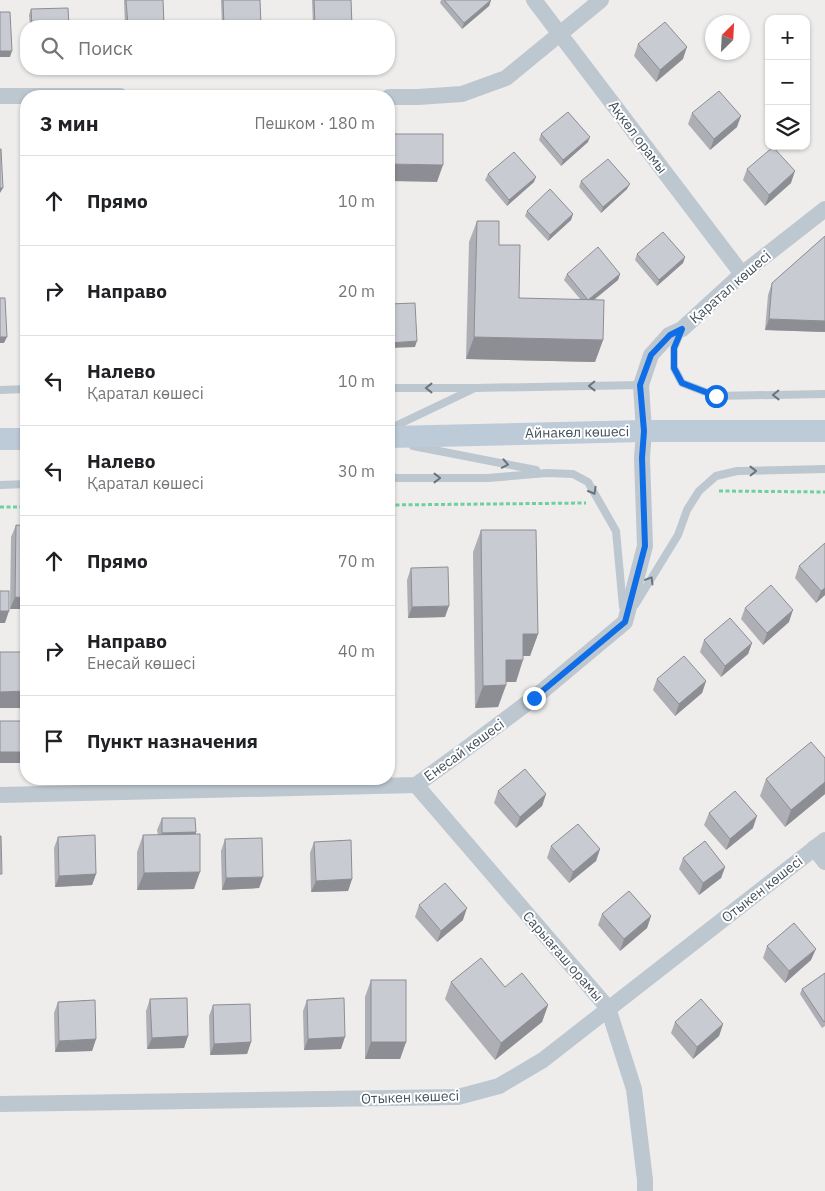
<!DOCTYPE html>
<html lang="ru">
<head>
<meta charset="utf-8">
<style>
	:root { --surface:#fff; --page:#f2f2f2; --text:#202124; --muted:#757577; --line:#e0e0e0 }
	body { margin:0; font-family:"IBM Plex Sans",sans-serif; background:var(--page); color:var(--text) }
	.controls { position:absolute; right:15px; top:15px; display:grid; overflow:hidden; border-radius:10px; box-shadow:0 1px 4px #0004 }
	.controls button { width:45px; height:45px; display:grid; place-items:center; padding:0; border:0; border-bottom:1px solid var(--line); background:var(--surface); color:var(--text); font:25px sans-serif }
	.compass { position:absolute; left:705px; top:15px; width:45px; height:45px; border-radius:50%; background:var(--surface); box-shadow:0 1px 4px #0004; rotate:24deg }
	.stop { position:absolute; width:15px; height:15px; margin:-11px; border:4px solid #0f6de6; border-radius:50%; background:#fff }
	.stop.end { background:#0f6de6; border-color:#fff; box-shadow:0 1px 5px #0008 }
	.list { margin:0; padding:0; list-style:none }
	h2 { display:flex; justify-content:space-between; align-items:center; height:65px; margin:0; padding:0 20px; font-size:21px }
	h2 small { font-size:16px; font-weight:400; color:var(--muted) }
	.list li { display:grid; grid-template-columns:32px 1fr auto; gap:15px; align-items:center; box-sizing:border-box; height:90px; padding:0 20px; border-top:1px solid var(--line) }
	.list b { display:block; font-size:19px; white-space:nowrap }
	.list p { margin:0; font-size:16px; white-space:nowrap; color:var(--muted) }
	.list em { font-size:16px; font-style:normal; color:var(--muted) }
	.icon { flex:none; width:28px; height:28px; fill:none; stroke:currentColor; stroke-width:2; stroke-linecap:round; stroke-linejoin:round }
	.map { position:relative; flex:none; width:825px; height:1191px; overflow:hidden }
	.search { position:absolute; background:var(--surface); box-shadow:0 1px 4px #0004; left:20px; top:20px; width:375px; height:55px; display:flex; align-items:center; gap:12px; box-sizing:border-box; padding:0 18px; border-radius:20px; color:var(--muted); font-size:19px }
	.panel { position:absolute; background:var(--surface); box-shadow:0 1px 4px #0004; left:20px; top:90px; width:375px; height:695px; border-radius:20px }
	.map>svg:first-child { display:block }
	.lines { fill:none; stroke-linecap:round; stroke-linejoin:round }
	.path { stroke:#6dd09f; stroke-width:3; stroke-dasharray:4 2.5; stroke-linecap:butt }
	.service { stroke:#bcc7d0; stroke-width:8 }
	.minor { stroke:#bcc7d0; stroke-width:16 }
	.secondary { stroke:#bdcad7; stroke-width:22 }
	.wall { fill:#adafb5 }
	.shaded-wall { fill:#8d8e93 }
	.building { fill:#c9cbd2; stroke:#8d8e93 }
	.oneway { stroke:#68747e }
	.route { stroke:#0f6de6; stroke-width:6 }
	.labels { text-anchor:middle; stroke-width:4; stroke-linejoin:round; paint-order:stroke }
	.street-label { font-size:14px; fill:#44505b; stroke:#fff }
</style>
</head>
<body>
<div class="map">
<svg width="825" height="1191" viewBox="0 0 825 1191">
	<rect width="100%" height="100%" fill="#efecec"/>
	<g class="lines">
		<g class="path">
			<polyline points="719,491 825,492"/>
			<polyline points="389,505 586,503"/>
			<polyline points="0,507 26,507"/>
		</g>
		<g class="service">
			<polyline points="681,331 674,348 674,368 682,383 716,396 825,394"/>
			<polyline points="389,388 475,388 641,385"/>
			<polyline points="0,390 26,389"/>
			<polyline points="389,429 473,389"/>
			<polyline points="413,446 536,470"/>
			<polyline points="389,478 488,478 547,473 573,474 588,482 616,531 623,607"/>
			<polyline points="0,485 26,484"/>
			<polyline points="635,605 678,535 687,510 699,491 716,476 737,471 825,469"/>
		</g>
		<g class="minor">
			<polyline points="534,0 742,274"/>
			<polyline points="0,96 120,96"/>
			<polyline points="389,97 418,97 462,94 506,78 601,0"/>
			<polyline points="416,785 608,1008 634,1089 645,1180 645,1191"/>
			<polyline points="0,795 416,785 463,751 534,698 625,622 645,546 642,458 644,431 641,385 651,355 669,335 682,329 742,274 825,209"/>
			<polyline points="814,848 825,862"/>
			<polyline points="0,1104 458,1097 499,1086 543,1060 825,840"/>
		</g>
		<g class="secondary">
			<polyline points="389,437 644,431 825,431"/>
			<polyline points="0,439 26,439"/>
		</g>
	</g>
	<g class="wall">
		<polygon points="124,0 163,0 164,26 125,26"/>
		<polygon points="221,0 260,0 261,26 222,26"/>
		<polygon points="312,0 351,0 352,26 313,26"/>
		<polygon points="441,0 491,0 489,6 462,29 440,3"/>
		<polygon points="31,9 69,26 30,26 29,15"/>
		<polygon points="638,44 683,59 656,82 634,56"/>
		<polygon points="692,113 737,127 710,150 688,124"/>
		<polygon points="541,134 588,142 561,166 539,140"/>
		<polygon points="747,169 791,183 765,206 743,180"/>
		<polygon points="488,174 534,182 507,206 485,180"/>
		<polygon points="581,181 627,189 601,213 579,187"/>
		<polygon points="527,211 573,214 571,220 548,241 525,216"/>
		<polygon points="477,221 499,245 519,298 581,300 564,280 567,274 620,274 618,280 594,300 603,340 595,362 466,359 469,242"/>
		<polygon points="825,236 825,332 765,330 768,295 772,283"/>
		<polygon points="637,254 685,257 683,263 657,286 635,260"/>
		<polygon points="16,525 26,609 10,609 11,537"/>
		<polygon points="481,530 538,634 530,656 523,656 516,682 506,682 506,685 498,707 475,708 473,552"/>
		<polygon points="825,543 825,595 816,603 795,578 799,566"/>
		<polygon points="411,568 445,617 408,618 407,580"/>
		<polygon points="745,608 789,622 763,645 741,619"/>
		<polygon points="704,640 752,643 748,654 721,677 700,652"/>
		<polygon points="657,679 706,681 702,693 675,716 653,690"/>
		<polygon points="825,758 825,794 785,827 760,796 766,779"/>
		<polygon points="498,791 546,794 542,806 516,828 494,803"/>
		<polygon points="709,813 753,828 726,850 704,825"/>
		<polygon points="162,818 196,832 194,889 137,890 137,852 143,835 158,835 157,830"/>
		<polygon points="58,837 96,874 92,885 55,887 54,848"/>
		<polygon points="225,839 263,877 259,888 222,890 221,851"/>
		<polygon points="314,842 352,879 348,891 311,892 310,853"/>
		<polygon points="551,846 600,849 596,861 569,883 547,858"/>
		<polygon points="683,858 725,867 721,878 699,895 679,869"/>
		<polygon points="419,905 463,920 437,942 415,917"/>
		<polygon points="602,914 651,916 647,928 620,951 598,925"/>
		<polygon points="767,946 811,960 785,983 763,958"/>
		<polygon points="825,973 825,1026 822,1028 800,994 802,989"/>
		<polygon points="371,980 406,1042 400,1059 365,1059 365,997"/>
		<polygon points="451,982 505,987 548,1005 542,1022 495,1060 445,999"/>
		<polygon points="150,999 188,1036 184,1048 147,1049 146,1011"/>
		<polygon points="307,1000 341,1049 304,1050 303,1011"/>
		<polygon points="58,1002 96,1039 92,1051 55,1052 54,1013"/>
		<polygon points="213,1005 251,1042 247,1054 210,1055 209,1016"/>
		<polygon points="675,1022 723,1024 719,1036 693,1059 671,1033"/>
	</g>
	<g class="shaded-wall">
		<polygon points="491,0 489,6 462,29 464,23"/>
		<polygon points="687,47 683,59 656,82 660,70"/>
		<polygon points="0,51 12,51 10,57 0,57"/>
		<polygon points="741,116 737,127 710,150 714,139"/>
		<polygon points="590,137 588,142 561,166 563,160"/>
		<polygon points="389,164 443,165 437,182 389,181"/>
		<polygon points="795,171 791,183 765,206 769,195"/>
		<polygon points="536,177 534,182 507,206 509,200"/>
		<polygon points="630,184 627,189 601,213 603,207"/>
		<polygon points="0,188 3,188 0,193"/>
		<polygon points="573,214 571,220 548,241 550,235"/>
		<polygon points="685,257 683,263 657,286 659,280"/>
		<polygon points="620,274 618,280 586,306 588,300"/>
		<polygon points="769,319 825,321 825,332 765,330"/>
		<polygon points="0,337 7,337 4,343 0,343"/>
		<polygon points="474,337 603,340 595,362 466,359"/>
		<polygon points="417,341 415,347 389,348 389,343"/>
		<polygon points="825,588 825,595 816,603 821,591"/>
		<polygon points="15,597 26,598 26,609 10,609"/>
		<polygon points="449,606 445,617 408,618 412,607"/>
		<polygon points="793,610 789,622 763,645 767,633"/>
		<polygon points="0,611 9,611 5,623 0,623"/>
		<polygon points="523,634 538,634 530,656 515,656"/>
		<polygon points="752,643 748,654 721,677 725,666"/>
		<polygon points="506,660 523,660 516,682 498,682"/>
		<polygon points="706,681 702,693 675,716 679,704"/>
		<polygon points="506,685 498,707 475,708 483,686"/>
		<polygon points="26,691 26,695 21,708 0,708 0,692"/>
		<polygon points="0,752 26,752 21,763 0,763"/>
		<polygon points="825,782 825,794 785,827 791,810"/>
		<polygon points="546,794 542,806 516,828 520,817"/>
		<polygon points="757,816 753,828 726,850 730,839"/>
		<polygon points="196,832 191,844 158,844 162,833"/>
		<polygon points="600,849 596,861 569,883 573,872"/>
		<polygon points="725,867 721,878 699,895 703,883"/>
		<polygon points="200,872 194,889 137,890 144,873"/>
		<polygon points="96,874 92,885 55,887 59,876"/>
		<polygon points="263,877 259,888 222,890 226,878"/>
		<polygon points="352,879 348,891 311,892 316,881"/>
		<polygon points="467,908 463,920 437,942 441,931"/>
		<polygon points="651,916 647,928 620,951 624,939"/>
		<polygon points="816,949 811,960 785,983 789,971"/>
		<polygon points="548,1005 542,1022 495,1060 501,1043"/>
		<polygon points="723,1024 719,1036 693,1059 697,1047"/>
		<polygon points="188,1036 184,1048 147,1049 152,1038"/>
		<polygon points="345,1037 341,1049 304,1050 308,1039"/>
		<polygon points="96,1039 92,1051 55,1052 59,1041"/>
		<polygon points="251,1042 247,1054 210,1055 214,1044"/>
		<polygon points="371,1042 406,1042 400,1059 365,1059"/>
	</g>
	<g class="building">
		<polygon points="126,0 163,0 164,25 128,26"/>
		<polygon points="223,0 260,0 261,26 224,26"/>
		<polygon points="314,0 351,0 352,26 315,26"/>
		<polygon points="444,0 491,0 464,23"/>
		<polygon points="68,8 69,26 32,26 31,9"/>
		<polygon points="0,12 10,12 12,51 0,51"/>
		<polygon points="665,22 687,47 660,70 638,44"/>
		<polygon points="719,91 741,116 714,139 692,113"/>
		<polygon points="568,112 590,137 563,160 541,134"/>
		<polygon points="389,134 443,134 443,165 389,164"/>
		<polygon points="773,147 795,171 769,195 747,169"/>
		<polygon points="0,149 1,149 3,188 0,188"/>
		<polygon points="514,152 536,177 509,200 488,174"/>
		<polygon points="608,159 630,184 603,207 581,181"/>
		<polygon points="550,189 573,214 550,235 527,211"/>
		<polygon points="477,221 499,221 499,245 520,245 519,298 604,300 603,340 474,337"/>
		<polygon points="663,232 685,257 659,280 637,254"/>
		<polygon points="825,236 825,321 769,319 772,283"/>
		<polygon points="598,247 620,274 588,300 567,274"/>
		<polygon points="0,298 5,298 7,337 0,337"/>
		<polygon points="415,303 417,341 389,343 389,304"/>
		<polygon points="16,525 26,526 26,598 15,597"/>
		<polygon points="481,530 536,530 538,634 523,634 523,660 506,660 506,685 483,686"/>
		<polygon points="825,543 825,588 821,591 799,566"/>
		<polygon points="448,567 449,606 412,607 411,568"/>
		<polygon points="771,585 793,610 767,633 745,608"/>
		<rect x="0" y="591" width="9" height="20"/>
		<polygon points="730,618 752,643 725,666 704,640"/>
		<polygon points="0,652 26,652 26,691 0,692"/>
		<polygon points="684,656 706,681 679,704 657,679"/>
		<rect x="0" y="721" width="26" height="31"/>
		<polygon points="811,742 825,758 825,782 791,810 766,779"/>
		<polygon points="525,769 546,794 520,817 498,791"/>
		<polygon points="735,791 757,816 730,839 709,813"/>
		<polygon points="162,818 195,818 196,832 162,833"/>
		<polygon points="578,824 600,849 573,872 551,846"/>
		<polygon points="200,834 200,872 144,873 143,835"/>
		<polygon points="95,835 96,874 59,876 58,837"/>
		<polygon points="0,836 1,836 2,874 0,874"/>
		<polygon points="262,838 263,877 226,878 225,839"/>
		<polygon points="351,840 352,879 316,881 314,842"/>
		<polygon points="705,841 725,867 703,883 683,858"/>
		<polygon points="445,883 467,908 441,931 419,905"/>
		<polygon points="629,891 651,916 624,939 602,914"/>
		<polygon points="794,923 816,949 789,971 767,946"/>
		<polygon points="481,958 505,987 522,973 548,1005 501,1043 451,982"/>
		<polygon points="825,973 825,1021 824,1022 802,989"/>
		<rect x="371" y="980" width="35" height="62"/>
		<polygon points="187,998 188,1036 152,1038 150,999"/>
		<polygon points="344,998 345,1037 308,1039 307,1000"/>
		<polygon points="701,999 723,1024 697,1047 675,1022"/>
		<polygon points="95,1000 96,1039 59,1041 58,1002"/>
		<polygon points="250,1004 251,1042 214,1044 213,1005"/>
	</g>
	<defs><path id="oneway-chevron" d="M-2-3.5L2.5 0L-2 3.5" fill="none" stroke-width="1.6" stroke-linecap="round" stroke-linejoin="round" transform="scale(1.25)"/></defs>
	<g class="oneway">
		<use href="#oneway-chevron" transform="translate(592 386) rotate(179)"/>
		<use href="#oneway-chevron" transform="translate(429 388) rotate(-180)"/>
		<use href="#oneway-chevron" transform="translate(776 395) rotate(179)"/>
		<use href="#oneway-chevron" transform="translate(505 464) rotate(11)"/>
		<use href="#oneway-chevron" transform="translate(753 471) rotate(-1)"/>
		<use href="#oneway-chevron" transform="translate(437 478)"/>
		<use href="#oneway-chevron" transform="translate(593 491) rotate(60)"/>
		<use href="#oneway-chevron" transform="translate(650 580) rotate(-59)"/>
	</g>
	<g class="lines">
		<polyline class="route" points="534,698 625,622 645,546 642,458 644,431 640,385 651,355 670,335 682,329 674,348 674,368 682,383 716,396"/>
	</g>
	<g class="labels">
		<g class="street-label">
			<text transform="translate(638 137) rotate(53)" y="5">Ақкөл орамы</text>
			<text transform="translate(730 287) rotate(-41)" y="5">Қаратал көшесі</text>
			<text transform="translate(577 432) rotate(-1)" y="5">Айнакөл көшесі</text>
			<text transform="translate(464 750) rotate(-36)" y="5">Енесай көшесі</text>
			<text transform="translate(762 889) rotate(-38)" y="5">Отыкен көшесі</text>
			<text transform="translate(563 956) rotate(49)" y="5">Сарыағаш орамы</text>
			<text transform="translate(410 1097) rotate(-2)" y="5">Отыкен көшесі</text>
		</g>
	</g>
</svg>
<div class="controls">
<button>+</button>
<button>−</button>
<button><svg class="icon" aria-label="layers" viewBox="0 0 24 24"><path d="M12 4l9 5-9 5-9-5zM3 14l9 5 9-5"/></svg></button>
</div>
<svg class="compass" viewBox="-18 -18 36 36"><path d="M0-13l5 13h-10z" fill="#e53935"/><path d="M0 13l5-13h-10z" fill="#757577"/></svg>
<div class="stop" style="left:716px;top:396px"></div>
<div class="stop end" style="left:534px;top:698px"></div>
<div class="search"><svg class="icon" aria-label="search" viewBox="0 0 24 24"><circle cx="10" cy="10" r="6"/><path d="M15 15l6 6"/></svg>Поиск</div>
<section class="panel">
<h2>3 мин<small>Пешком · 180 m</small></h2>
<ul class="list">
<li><svg class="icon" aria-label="ahead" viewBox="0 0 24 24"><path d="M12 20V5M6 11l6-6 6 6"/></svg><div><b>Прямо</b></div><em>10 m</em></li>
<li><svg class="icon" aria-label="right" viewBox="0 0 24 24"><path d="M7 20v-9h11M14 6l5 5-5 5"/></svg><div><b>Направо</b></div><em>20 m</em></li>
<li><svg class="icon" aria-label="left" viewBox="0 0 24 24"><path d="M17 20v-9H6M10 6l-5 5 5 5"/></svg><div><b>Налево</b><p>Қаратал көшесі</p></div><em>10 m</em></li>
<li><svg class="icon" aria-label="left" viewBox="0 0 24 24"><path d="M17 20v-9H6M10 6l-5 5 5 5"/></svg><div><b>Налево</b><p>Қаратал көшесі</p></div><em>30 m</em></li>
<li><svg class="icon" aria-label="ahead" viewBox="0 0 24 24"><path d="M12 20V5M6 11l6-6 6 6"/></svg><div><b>Прямо</b></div><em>70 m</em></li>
<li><svg class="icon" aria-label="right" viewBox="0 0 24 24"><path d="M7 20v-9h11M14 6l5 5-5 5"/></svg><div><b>Направо</b><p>Енесай көшесі</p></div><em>40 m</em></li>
<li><svg class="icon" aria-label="arrive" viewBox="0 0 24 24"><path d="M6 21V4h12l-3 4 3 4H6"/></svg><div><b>Пункт назначения</b></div></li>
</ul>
</section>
</div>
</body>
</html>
